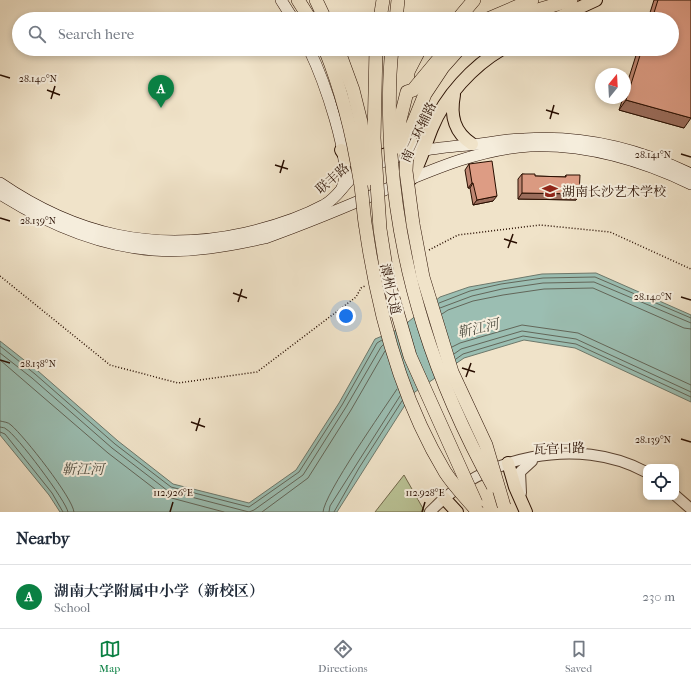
<!DOCTYPE html>
<html lang="en">
<head>
<meta charset="utf-8">
<style>
	:root { --surface:#fff; --page:#f2f2f3; --text:#1f2937; --muted:#747a83; --line:#e0e1e3; --accent:#0b8043 }
	body { margin:0; font-family:"IM FELL French Canon","Noto Serif SC",serif; background:var(--page); color:var(--text) }
	.controls { position:absolute; right:12px; bottom:12px; display:grid; overflow:hidden; border-radius:8px; box-shadow:0 2px 6px #0003 }
	.controls button { width:36px; height:36px; display:grid; place-items:center; padding:0; border:0; border-bottom:1px solid var(--line); background:var(--surface); color:var(--text); font:20px sans-serif }
	.compass { position:absolute; left:595px; top:68px; width:36px; height:36px; border-radius:50%; background:var(--surface); box-shadow:0 2px 6px #0003; rotate:18deg }
	.you { position:absolute; left:346px; top:316px; width:14px; height:14px; margin:-10px; border:3px solid #fff; border-radius:50%; background:#1a73e8; box-shadow:0 0 0 6px #1a73e833 }
	.badge { display:grid; place-items:center; width:26px; height:26px; border-radius:50%; background:var(--accent); color:#fff; font-size:13px; font-weight:700 }
	.pin { position:absolute; translate:-50% -33px; filter:drop-shadow(0 1px 2px #0008) }
	.pin::after { content:''; position:absolute; top:21px; width:14px; height:12px; background:inherit; clip-path:polygon(0 0,100% 0,50% 100%) }
	.list { margin:0; padding:0; list-style:none }
	h2 { display:flex; justify-content:space-between; align-items:center; height:52px; margin:0; padding:0 16px; font-size:17px }
	h2 small { font-size:13px; font-weight:400; color:var(--muted) }
	.list li { display:grid; grid-template-columns:26px 1fr auto; gap:12px; align-items:center; box-sizing:border-box; height:64px; padding:0 16px; border-top:1px solid var(--line) }
	.list b { display:block; font-size:15px; white-space:nowrap }
	.list p { margin:0; font-size:13px; white-space:nowrap; color:var(--muted) }
	.list em { font-size:13px; font-style:normal; color:var(--muted) }
	.icon { flex:none; width:22px; height:22px; fill:none; stroke:currentColor; stroke-width:2; stroke-linecap:round; stroke-linejoin:round }
	.map { position:relative; flex:none; width:691px; height:512px; overflow:hidden }
	.search { position:absolute; background:var(--surface); box-shadow:0 2px 6px #0003; left:12px; right:12px; top:12px; height:44px; display:flex; align-items:center; gap:10px; box-sizing:border-box; padding:0 14px; border-radius:22px; color:var(--muted); font-size:15px }
	.sheet { height:116px; background:var(--surface) }
	nav { display:flex; justify-content:space-around; align-items:center; box-sizing:border-box; height:56px; border-top:1px solid var(--line); background:var(--surface); font-size:11px; color:var(--muted) }
	nav a { display:grid; justify-items:center; gap:2px }
	nav .on { color:var(--accent) }
	.map>svg:first-child { display:block }
	.green { fill:#bac396; stroke:#71684b }
	.water { fill:#9bbeb2; stroke:#6d786b }
	.lines { fill:none; stroke-linecap:round; stroke-linejoin:round }
	.shore { stroke:#626659; stroke-width:1 }
	.tertiary-casing { stroke:#5a4332; stroke-width:12 }
	.secondary-casing { stroke:#280e00; stroke-width:12 }
	.primary-casing { stroke:#280e00; stroke-width:14 }
	.trunk-casing { stroke:#280e00; stroke-width:14 }
	.path { stroke:#280e00; stroke-width:1.5; stroke-dasharray:1 2; stroke-linecap:butt }
	.tertiary { stroke:#f5eddc; stroke-width:10 }
	.secondary { stroke:#f5eddc; stroke-width:11 }
	.primary { stroke:#f0e3c9; stroke-width:12 }
	.trunk { stroke:#f0e3c9; stroke-width:13 }
	.trunk-bridge-casing { stroke:#280e00; stroke-width:14; stroke-linecap:butt }
	.trunk-bridge { stroke:#f0e3c9; stroke-width:13 }
	.wall { fill:#be8672; stroke:#280e00 }
	.shaded-wall { fill:#9b6d5c; stroke:#280e00 }
	.building { fill:#dd9c84; stroke:#280e00 }
	.ticks { fill:none; stroke:#280e00; stroke-width:1.5 }
	.labels { text-anchor:middle; stroke-width:4; stroke-linejoin:round; paint-order:stroke }
	.street-label { font-size:13px; fill:#280e00; stroke:#f5eddc }
	.poi-label { font-size:13px; fill:#280e00; stroke:#f5eddc; text-anchor:start }
	.water-label { font-size:14px; font-style:italic; fill:#565447; stroke:#f5eddc }
	.ticks-label { font-size:10px; text-anchor:middle; fill:#280e00; stroke:#f5eddc; stroke-width:4; stroke-linejoin:round; paint-order:stroke }
</style>
</head>
<body>
<div class="map">
<svg width="691" height="512" viewBox="0 0 691 512">
	<rect width="100%" height="100%" fill="#f0e3c9"/>
	<filter id="stains"><feTurbulence type="fractalNoise" baseFrequency=".005" numOctaves="4"/><feColorMatrix values="0 0 0 0 .2 0 0 0 0 .09 0 0 0 0 .02 0 0 0 .5 -.17"/></filter>
	<radialGradient id="worn" r=".72"><stop offset=".6" stop-color="#630" stop-opacity="0"/><stop offset="1" stop-color="#630" stop-opacity=".3"/></radialGradient>
	<polygon class="green" points="404,475 425,512 375,512"/>
	<polygon class="water" points="596,273 691,315 691,402 575,348 524,340 464,358 412,394 337,512 60,512 49,495 0,435 0,341 38,371 118,441 173,484 249,503 296,470 339,403 375,339 399,329 440,297 469,287 542,274"/>
	<g class="lines">
		<g class="shore">
			<polyline points="439,303 470,291 501,284 543,278 595,277 691,318"/>
			<polyline points="440,308 472,296 502,289 543,283 594,282 691,323"/>
			<polyline points="442,314 448,310 473,301 503,295 544,289 593,288 684,328 691,329"/>
			<polyline points="0,346 35,374 115,444 171,487 249,507 299,472 342,405 377,343 382,340"/>
			<polyline points="452,347 460,343 522,325 578,333 691,385"/>
			<polyline points="0,353 32,378 112,448 168,491 249,512 254,510 303,475 346,407 381,347 383,345"/>
			<polyline points="454,354 461,349 522,331 576,339 691,392"/>
			<polyline points="456,359 463,354 523,336 576,344 691,397"/>
			<polyline points="0,360 108,453 164,496 224,512"/>
			<path d="M0,421C4,422 8,422 11,425C24,436 73,498 74,512"/>
			<path d="M0,427C3,428 4,427 6,429C16,434 67,502 68,512"/>
			<polyline points="0,432 5,434 52,493 63,512"/>
			<polyline points="262,512 308,478 351,410 385,351"/>
			<path d="M323,512C324,494 384,409 397,389"/>
			<polyline points="329,512 330,506 400,396"/>
			<polyline points="334,512 359,468 402,401"/>
		</g>
		<defs>
			<g id="tertiary">
				<polyline points="521,493 520,472 532,461"/>
				<polyline points="676,496 691,509"/>
				<path d="M430,512C482,456 578,435 646,472"/>
			</g>
			<g id="secondary">
				<polyline points="281,0 293,19"/>
				<path d="M309,49C322,76 354,161 342,188"/>
				<path d="M0,183C76,235 154,253 245,233C271,227 300,218 324,205C338,198 344,183 356,174C364,169 374,165 382,162C414,149 446,147 480,144C494,142 509,139 524,139C581,135 639,149 691,174"/>
				<path d="M0,194C46,223 99,246 153,250C191,253 229,246 265,238C307,223 348,206 389,188C434,169 480,149 530,146C587,144 641,160 691,184"/>
			</g>
			<g id="primary">
				<polyline points="555,19 596,0"/>
				<path d="M454,95C450,116 454,132 472,144"/>
				<polyline points="341,150 345,156 349,160 362,162 421,143 429,133"/>
				<path d="M411,179C421,162 425,145 432,128C445,96 473,66 502,49"/>
				<polyline points="508,463 515,487 526,512"/>
				<polyline points="444,498 457,512"/>
			</g>
			<g id="trunk">
				<polyline points="298,0 310,19"/>
				<polyline points="316,0 325,19"/>
				<polyline points="380,19 383,0"/>
				<polyline points="396,19 398,0"/>
				<polyline points="458,19 474,0"/>
				<polyline points="488,19 532,0"/>
				<polyline points="515,19 531,12 571,0"/>
				<polyline points="421,76 435,49"/>
			</g>
		</defs>
		<use href="#tertiary" class="tertiary-casing"/>
		<use href="#secondary" class="secondary-casing"/>
		<use href="#primary" class="primary-casing"/>
		<use href="#trunk" class="trunk-casing"/>
		<g class="path">
			<polyline points="429,250 458,235 540,225 610,232 691,269"/>
			<polyline points="0,276 110,365 178,383 257,372 356,297 361,288 365,286"/>
		</g>
		<use href="#tertiary" class="tertiary"/>
		<use href="#secondary" class="secondary"/>
		<use href="#primary" class="primary"/>
		<use href="#trunk" class="trunk"/>
		<defs>
			<g id="trunk-bridge">
				<path d="M325,49C342,91 353,136 360,180C363,196 363,213 366,229C378,312 401,399 445,472C454,486 467,499 478,512"/>
				<polyline points="338,49 353,90 361,122 368,179"/>
				<polyline points="376,49 374,138 380,229 388,280 410,356 476,503"/>
				<path d="M392,49C388,84 389,119 391,155C400,275 435,381 493,486"/>
				<polyline points="459,49 443,67 425,94 412,126 407,151 406,171 413,224 423,277 452,372 486,445 504,506"/>
				<polyline points="398,147 400,120 407,92 413,90 447,49"/>
			</g>
		</defs>
		<use href="#trunk-bridge" class="trunk-bridge-casing"/>
		<use href="#trunk-bridge" class="trunk-bridge"/>
	</g>
	<g class="wall">
		<polygon points="654,0 691,0 684,128 619,110 623,98 625,98 625,90 638,49 672,49 672,19 648,19"/>
		<polygon points="469,164 493,201 473,205 470,188 468,188 465,170"/>
		<polygon points="522,174 535,176 565,177 566,175 579,194 576,200 518,199 518,179"/>
	</g>
	<g class="shaded-wall">
		<polygon points="626,100 691,118 684,128 619,110"/>
		<polygon points="472,183 473,183 470,188 468,188"/>
		<polygon points="522,193 579,194 576,200 518,199"/>
		<polygon points="497,196 493,201 473,205 477,200"/>
	</g>
	<g class="building">
		<polygon points="658,0 691,0 691,118 626,100 642,49 672,49 672,19 652,19"/>
		<polygon points="492,161 497,196 477,200 473,183 472,183 469,164"/>
		<polygon points="522,174 535,174 535,176 566,177 566,175 580,175 579,194 522,193"/>
	</g>
	<path class="ticks" d="M0,75L10,78M47,90L60,95M51,99L55,86M546,110L559,114M550,119L554,105M681,154L691,157M275,165L288,169M280,173L284,160M0,218L10,221M504,239L517,243M508,248L513,234M233,293L247,298M681,297L691,300M238,302L242,289M0,360L10,363M462,368L475,372M466,377L471,363M191,422L205,427M196,431L200,418M681,439L691,442M170,512L173,502M422,512L425,502"/>
	<defs>
		<symbol id="school-bare" viewBox="-9 -9 18 18"><path d="M0-5L7-2L0 1L-7-2ZM-4 1L0 2.5L4 1V4Q0 6-4 4Z" fill="#8f2418" stroke="#f5eddc" stroke-width="2.5" paint-order="stroke"/></symbol>
	</defs>
	<g fill-rule="evenodd">
		<use href="#school-bare" x="539" y="180" width="22" height="22"/>
	</g>
	<g class="labels">
		<g class="street-label">
			<text transform="translate(418 132) rotate(-65)" y="5">南二环辅路</text>
			<text transform="translate(332 178) rotate(-41)" y="5">联丰路</text>
			<text transform="translate(391 289) rotate(77)" y="5">潭州大道</text>
			<text transform="translate(559 448) rotate(-2)" y="5">瓦官口路</text>
		</g>
		<g class="poi-label">
			<text x="562" y="196">湖南长沙艺术学校</text>
		</g>
		<g class="water-label">
			<text transform="translate(478 328) rotate(-13)" y="5">靳江河</text>
			<text x="83" y="474">靳江河</text>
		</g>
	</g>
	<g class="ticks-label">
		<text x="38" y="82">28.140°N</text>
		<text x="653" y="158">28.141°N</text>
		<text x="38" y="224">28.139°N</text>
		<text x="653" y="300">28.140°N</text>
		<text x="38" y="367">28.138°N</text>
		<text x="653" y="443">28.139°N</text>
		<text x="173" y="496">112.926°E</text>
		<text x="425" y="496">112.928°E</text>
	</g>
	<rect width="100%" height="100%" filter="url(#stains)"/>
	<rect width="100%" height="100%" fill="url(#worn)"/>
</svg>
<div class="controls">
<button><svg class="icon" aria-label="locate" viewBox="0 0 24 24"><circle cx="12" cy="12" r="6"/><path d="M12 2v4M12 18v4M2 12h4M18 12h4"/></svg></button>
</div>
<svg class="compass" viewBox="-18 -18 36 36"><path d="M0-13l5 13h-10z" fill="#e53935"/><path d="M0 13l5-13h-10z" fill="#747a83"/></svg>
<div class="you"></div>
<div class="pin badge" style="left:161px;top:108px">A</div>
<div class="search"><svg class="icon" aria-label="search" viewBox="0 0 24 24"><circle cx="10" cy="10" r="6"/><path d="M15 15l6 6"/></svg>Search here</div>
</div>
<section class="sheet">
<h2>Nearby<small></small></h2>
<ul class="list">
<li><span class="badge">A</span><div><b>湖南大学附属中小学（新校区）</b><p>School</p></div><em>230 m</em></li>
</ul>
</section>
<nav>
<a class="on"><svg class="icon" aria-label="map" viewBox="0 0 24 24"><path d="M3 6l6-2 6 2 6-2v14l-6 2-6-2-6 2zM9 4v14M15 6v14"/></svg>Map</a>
<a><svg class="icon" aria-label="directions" viewBox="0 0 24 24"><path d="M12 3l9 9-9 9-9-9zM9 14v-3h6M13 9l2 2-2 2"/></svg>Directions</a>
<a><svg class="icon" aria-label="saved" viewBox="0 0 24 24"><path d="M7 4h10v16l-5-4-5 4z"/></svg>Saved</a>
</nav>
</body>
</html>
